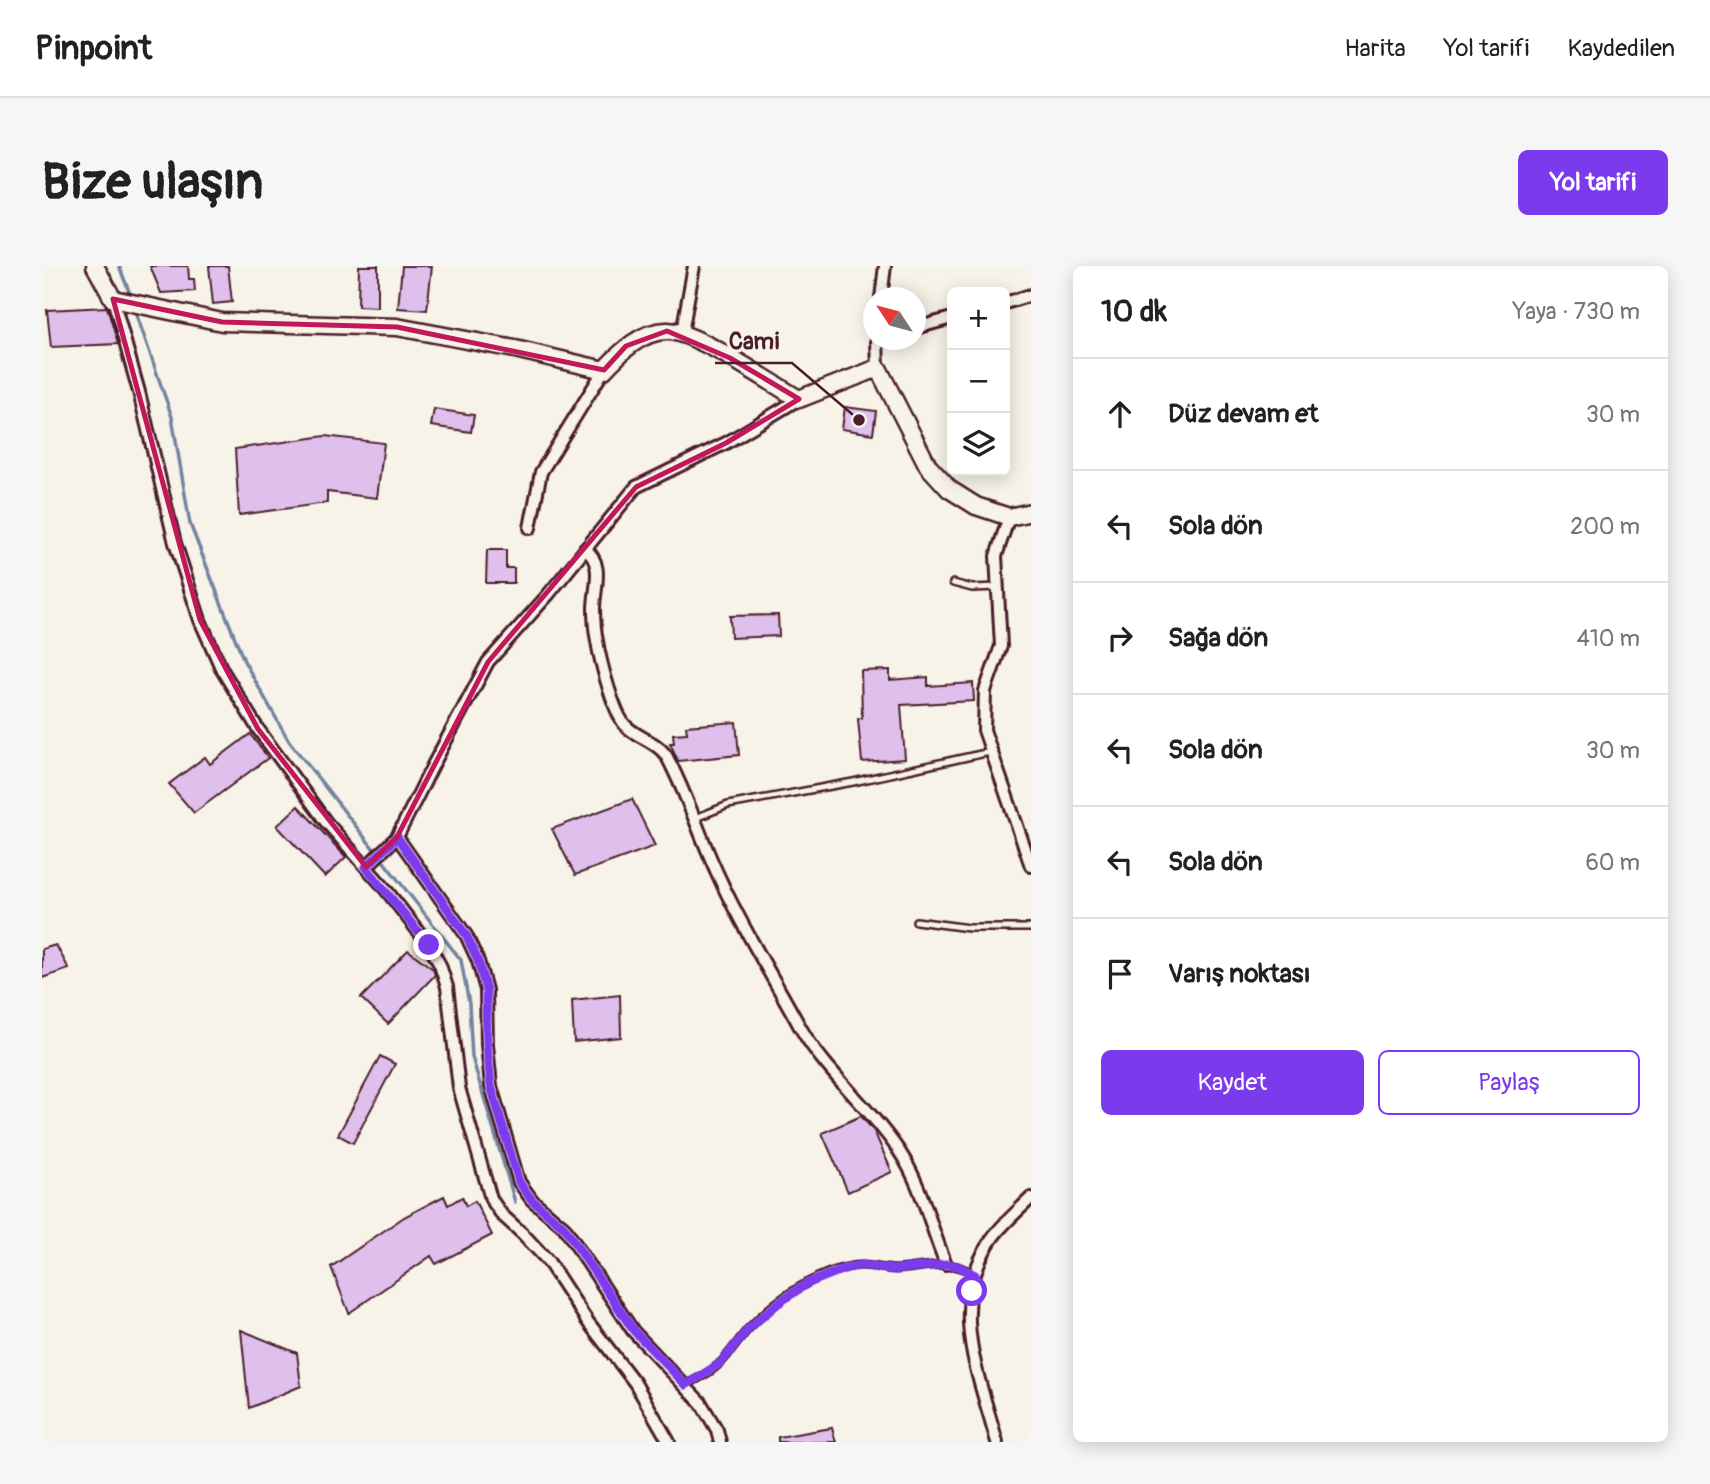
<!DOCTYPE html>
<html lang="tr">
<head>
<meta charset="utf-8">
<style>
	:root { --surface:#fff; --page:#f6f6f6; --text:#202124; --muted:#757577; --line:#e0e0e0; --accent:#7c3aed }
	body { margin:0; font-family:Pangolin,sans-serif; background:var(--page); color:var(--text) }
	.controls { position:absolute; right:21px; top:21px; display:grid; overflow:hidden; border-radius:10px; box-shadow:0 4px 18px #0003 }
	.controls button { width:63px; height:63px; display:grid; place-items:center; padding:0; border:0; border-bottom:2px solid var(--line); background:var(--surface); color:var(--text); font:35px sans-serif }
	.compass { position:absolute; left:821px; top:21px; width:63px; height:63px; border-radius:50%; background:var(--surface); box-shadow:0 4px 18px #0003; rotate:306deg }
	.stop { position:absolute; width:21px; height:21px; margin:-16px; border:5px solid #7c3aed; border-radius:50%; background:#fff }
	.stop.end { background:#7c3aed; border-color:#fff; box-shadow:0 2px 7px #0008 }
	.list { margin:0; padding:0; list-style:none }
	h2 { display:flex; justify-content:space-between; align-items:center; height:91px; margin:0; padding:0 28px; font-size:30px }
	h2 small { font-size:23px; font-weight:400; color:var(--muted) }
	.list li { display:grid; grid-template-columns:46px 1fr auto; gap:21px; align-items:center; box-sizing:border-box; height:112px; padding:0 28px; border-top:2px solid var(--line) }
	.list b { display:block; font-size:26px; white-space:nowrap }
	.list em { font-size:23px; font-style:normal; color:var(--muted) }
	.actions { display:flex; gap:14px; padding:21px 28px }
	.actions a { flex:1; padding:16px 0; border:2px solid var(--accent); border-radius:10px; text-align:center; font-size:24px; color:var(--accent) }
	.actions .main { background:var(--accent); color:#fff }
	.icon { flex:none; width:38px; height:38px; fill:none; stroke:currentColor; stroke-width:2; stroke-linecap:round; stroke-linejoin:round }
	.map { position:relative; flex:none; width:989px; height:1176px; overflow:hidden; border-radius:10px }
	header { display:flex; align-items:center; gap:42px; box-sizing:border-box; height:98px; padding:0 35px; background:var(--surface); border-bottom:2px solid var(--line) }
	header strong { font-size:33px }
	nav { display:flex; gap:38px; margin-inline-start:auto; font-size:24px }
	.intro { display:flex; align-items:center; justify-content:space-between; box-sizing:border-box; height:168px; padding:0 42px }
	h1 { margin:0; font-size:49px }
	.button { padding:18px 32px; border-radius:10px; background:var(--accent); color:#fff; font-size:24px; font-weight:700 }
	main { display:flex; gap:42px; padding:0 42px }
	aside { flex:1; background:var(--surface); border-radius:10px; box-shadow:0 4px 18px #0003 }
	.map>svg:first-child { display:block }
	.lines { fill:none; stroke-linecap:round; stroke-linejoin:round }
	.stream { stroke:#7384a0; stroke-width:3.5 }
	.building { fill:#dfc0ed; stroke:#4a1f2b; stroke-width:2 }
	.lane-casing { stroke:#4a1f2b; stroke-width:10 }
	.street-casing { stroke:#4a1f2b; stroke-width:16 }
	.secondary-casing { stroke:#4a1f2b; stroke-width:21 }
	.lane { stroke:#f7f3e8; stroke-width:5 }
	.street { stroke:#f7f3e8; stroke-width:10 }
	.secondary { stroke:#f7f3e8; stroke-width:16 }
	.route { stroke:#7c3aed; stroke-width:9 }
	.marked { fill:none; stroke:#c2185b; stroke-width:5; stroke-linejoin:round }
	.leader { fill:none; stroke:#4a1f2b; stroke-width:2.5 }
	.callout-dot { fill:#4a1f2b; stroke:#f7f3e8; stroke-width:2.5 }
	.callout-label { font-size:23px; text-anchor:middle; font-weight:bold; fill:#4a1f2b; stroke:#f7f3e8; stroke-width:6; stroke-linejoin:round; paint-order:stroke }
</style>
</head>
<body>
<header>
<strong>Pinpoint</strong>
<nav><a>Harita</a><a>Yol tarifi</a><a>Kaydedilen</a></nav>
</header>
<div class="intro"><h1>Bize ulaşın</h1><a class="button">Yol tarifi</a></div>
<main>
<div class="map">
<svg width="989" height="1176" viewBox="0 0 989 1176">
	<rect width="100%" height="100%" fill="#f7f3e8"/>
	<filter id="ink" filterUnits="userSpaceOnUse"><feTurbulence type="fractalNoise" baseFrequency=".0143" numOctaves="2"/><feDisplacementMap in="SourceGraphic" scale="14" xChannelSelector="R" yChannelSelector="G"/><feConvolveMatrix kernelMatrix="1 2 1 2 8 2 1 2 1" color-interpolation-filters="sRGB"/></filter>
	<g filter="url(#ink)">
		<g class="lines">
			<g class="stream">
				<polyline points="77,0 90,33"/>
				<polyline points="93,44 130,151 148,258 202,395 247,475 419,694 427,738 430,791 473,936"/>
			</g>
		</g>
		<g class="building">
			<polygon points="108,0 146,0 147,13 152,13 153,25 119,27"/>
			<polygon points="167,0 186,0 190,36 171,38"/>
			<polygon points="317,0 336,0 336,41 316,40"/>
			<polygon points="360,0 390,0 385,44 356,42"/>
			<polygon points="65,41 76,78 9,81 5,44"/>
			<polygon points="803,141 834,145 831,168 800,163"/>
			<polygon points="392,143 432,149 429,166 389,160"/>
			<polygon points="283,170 342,177 335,232 285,226 285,237 197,249 193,183"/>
			<polygon points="445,284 464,284 464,302 472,302 472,317 444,317"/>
			<polygon points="736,349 737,370 689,372 688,350"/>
			<polygon points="848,404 848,414 886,411 886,420 931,417 932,435 859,439 863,493 820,496 816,453 820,452 819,405"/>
			<polygon points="694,456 697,489 636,495 628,477 632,477 631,468 645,467 644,460"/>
			<polygon points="208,468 226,492 152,547 127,518 163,491 168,498"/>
			<polygon points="590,533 613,580 533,609 510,563"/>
			<polygon points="256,540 304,591 283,611 235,560"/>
			<polygon points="14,679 27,703 0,712 0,683"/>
			<polygon points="366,684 391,703 393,709 346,758 319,732"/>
			<polygon points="578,729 579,771 532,776 530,734"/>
			<polygon points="338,790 353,798 311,877 296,869"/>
			<polygon points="819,850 832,865 850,906 806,926 780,867"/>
			<polygon points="402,930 406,939 420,931 424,940 433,935 450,969 394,998 389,990 307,1047 289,1001 362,951"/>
			<polygon points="199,1064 255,1087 259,1120 207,1142"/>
			<polygon points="790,1162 794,1176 736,1176 736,1171"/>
		</g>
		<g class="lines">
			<defs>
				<g id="lane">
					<polyline points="911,317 930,322 956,321"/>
					<polyline points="651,553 686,539 811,516 948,486"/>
					<polyline points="874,655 927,662 989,662"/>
					<path d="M644,1119C655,1113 667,1108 676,1099C688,1089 696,1074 707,1062C732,1034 774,1006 811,1000C828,997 843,1005 859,1003C888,1001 905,992 932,1008"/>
				</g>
				<g id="street">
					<polyline points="839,32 843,0"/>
					<polyline points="71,33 97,126 133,277 158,354 180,404 216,463 284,556 341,620 387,679 398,699 405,721 417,822 449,933 460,949 481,968 506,995 546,1056 593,1117 627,1176"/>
					<polyline points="963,37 989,29"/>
					<polyline points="874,62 910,52"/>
					<polyline points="628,64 641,61 652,0"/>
					<polyline points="835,74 836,102"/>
					<polyline points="967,251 954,290 959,380 943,425 942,464 989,600"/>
					<polyline points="488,262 499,206 562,104"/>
					<path d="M543,283C563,298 552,322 552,343C552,353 553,365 555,375C558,394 572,450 585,461C598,473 612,474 624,489C645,528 658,571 677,611C700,662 731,711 758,761C784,807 828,841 857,885C880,919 888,960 904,998"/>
					<polyline points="355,571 424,669 436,695 444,724 445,778 449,820 477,916 490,934 522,961 591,1065 659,1137 675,1164 678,1176"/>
					<polyline points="324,601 355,571 392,497 446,396 506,329 594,221 684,177 757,133"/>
					<path d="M955,1176C937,1109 905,1040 949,974C960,958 975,946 989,932"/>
				</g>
				<path id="secondary" d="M53,0L71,33L180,56L355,61L473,83L562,104C578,87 600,64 626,65C655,66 729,117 757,133L836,102L886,200L907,223L934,240L967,251L989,246"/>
			</defs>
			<use href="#lane" class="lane-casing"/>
			<use href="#street" class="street-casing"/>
			<use href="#secondary" class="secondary-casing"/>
			<use href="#lane" class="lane"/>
			<use href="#street" class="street"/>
			<use href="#secondary" class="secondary"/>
		</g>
	</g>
	<g class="lines" filter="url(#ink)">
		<polyline class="route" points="387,679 324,601 355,571 424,669 436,695 444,724 445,778 449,820 477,916 490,934 522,961 592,1065 644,1119 679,1097 706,1063 735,1038 764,1018 804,1002 821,999 852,1004 904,998 916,1000 933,1009 930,1025"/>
	</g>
	<path class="marked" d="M71,33L180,56L355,61L562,104L584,80L625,65L688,92L757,133L684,177L594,221L446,396L355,571L324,601L216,463L158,354Z"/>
	<path class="leader" d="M817 154L750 97H673"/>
	<circle class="callout-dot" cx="817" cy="154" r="7"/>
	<g class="callout-label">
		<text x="712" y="83">Cami</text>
	</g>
</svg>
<div class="controls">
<button>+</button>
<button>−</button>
<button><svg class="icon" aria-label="layers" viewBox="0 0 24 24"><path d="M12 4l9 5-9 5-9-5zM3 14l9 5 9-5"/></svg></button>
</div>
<svg class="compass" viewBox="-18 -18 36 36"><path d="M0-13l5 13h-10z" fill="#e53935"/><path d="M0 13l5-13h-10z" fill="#757577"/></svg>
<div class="stop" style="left:930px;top:1025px"></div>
<div class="stop end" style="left:387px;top:679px"></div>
</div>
<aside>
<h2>10 dk<small>Yaya · 730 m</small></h2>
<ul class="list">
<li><svg class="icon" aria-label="ahead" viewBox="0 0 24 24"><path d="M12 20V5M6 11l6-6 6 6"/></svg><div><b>Düz devam et</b></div><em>30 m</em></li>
<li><svg class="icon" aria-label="left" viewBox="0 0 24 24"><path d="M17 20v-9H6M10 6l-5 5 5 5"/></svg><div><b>Sola dön</b></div><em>200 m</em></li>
<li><svg class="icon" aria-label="right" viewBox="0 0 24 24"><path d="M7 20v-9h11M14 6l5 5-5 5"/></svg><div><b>Sağa dön</b></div><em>410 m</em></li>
<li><svg class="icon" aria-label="left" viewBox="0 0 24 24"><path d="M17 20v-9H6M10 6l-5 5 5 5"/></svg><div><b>Sola dön</b></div><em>30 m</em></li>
<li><svg class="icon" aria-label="left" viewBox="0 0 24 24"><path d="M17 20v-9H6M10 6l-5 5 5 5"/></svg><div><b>Sola dön</b></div><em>60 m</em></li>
<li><svg class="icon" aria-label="arrive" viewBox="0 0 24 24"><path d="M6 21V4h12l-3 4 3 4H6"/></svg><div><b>Varış noktası</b></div></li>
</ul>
<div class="actions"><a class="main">Kaydet</a><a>Paylaş</a></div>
</aside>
</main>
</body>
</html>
